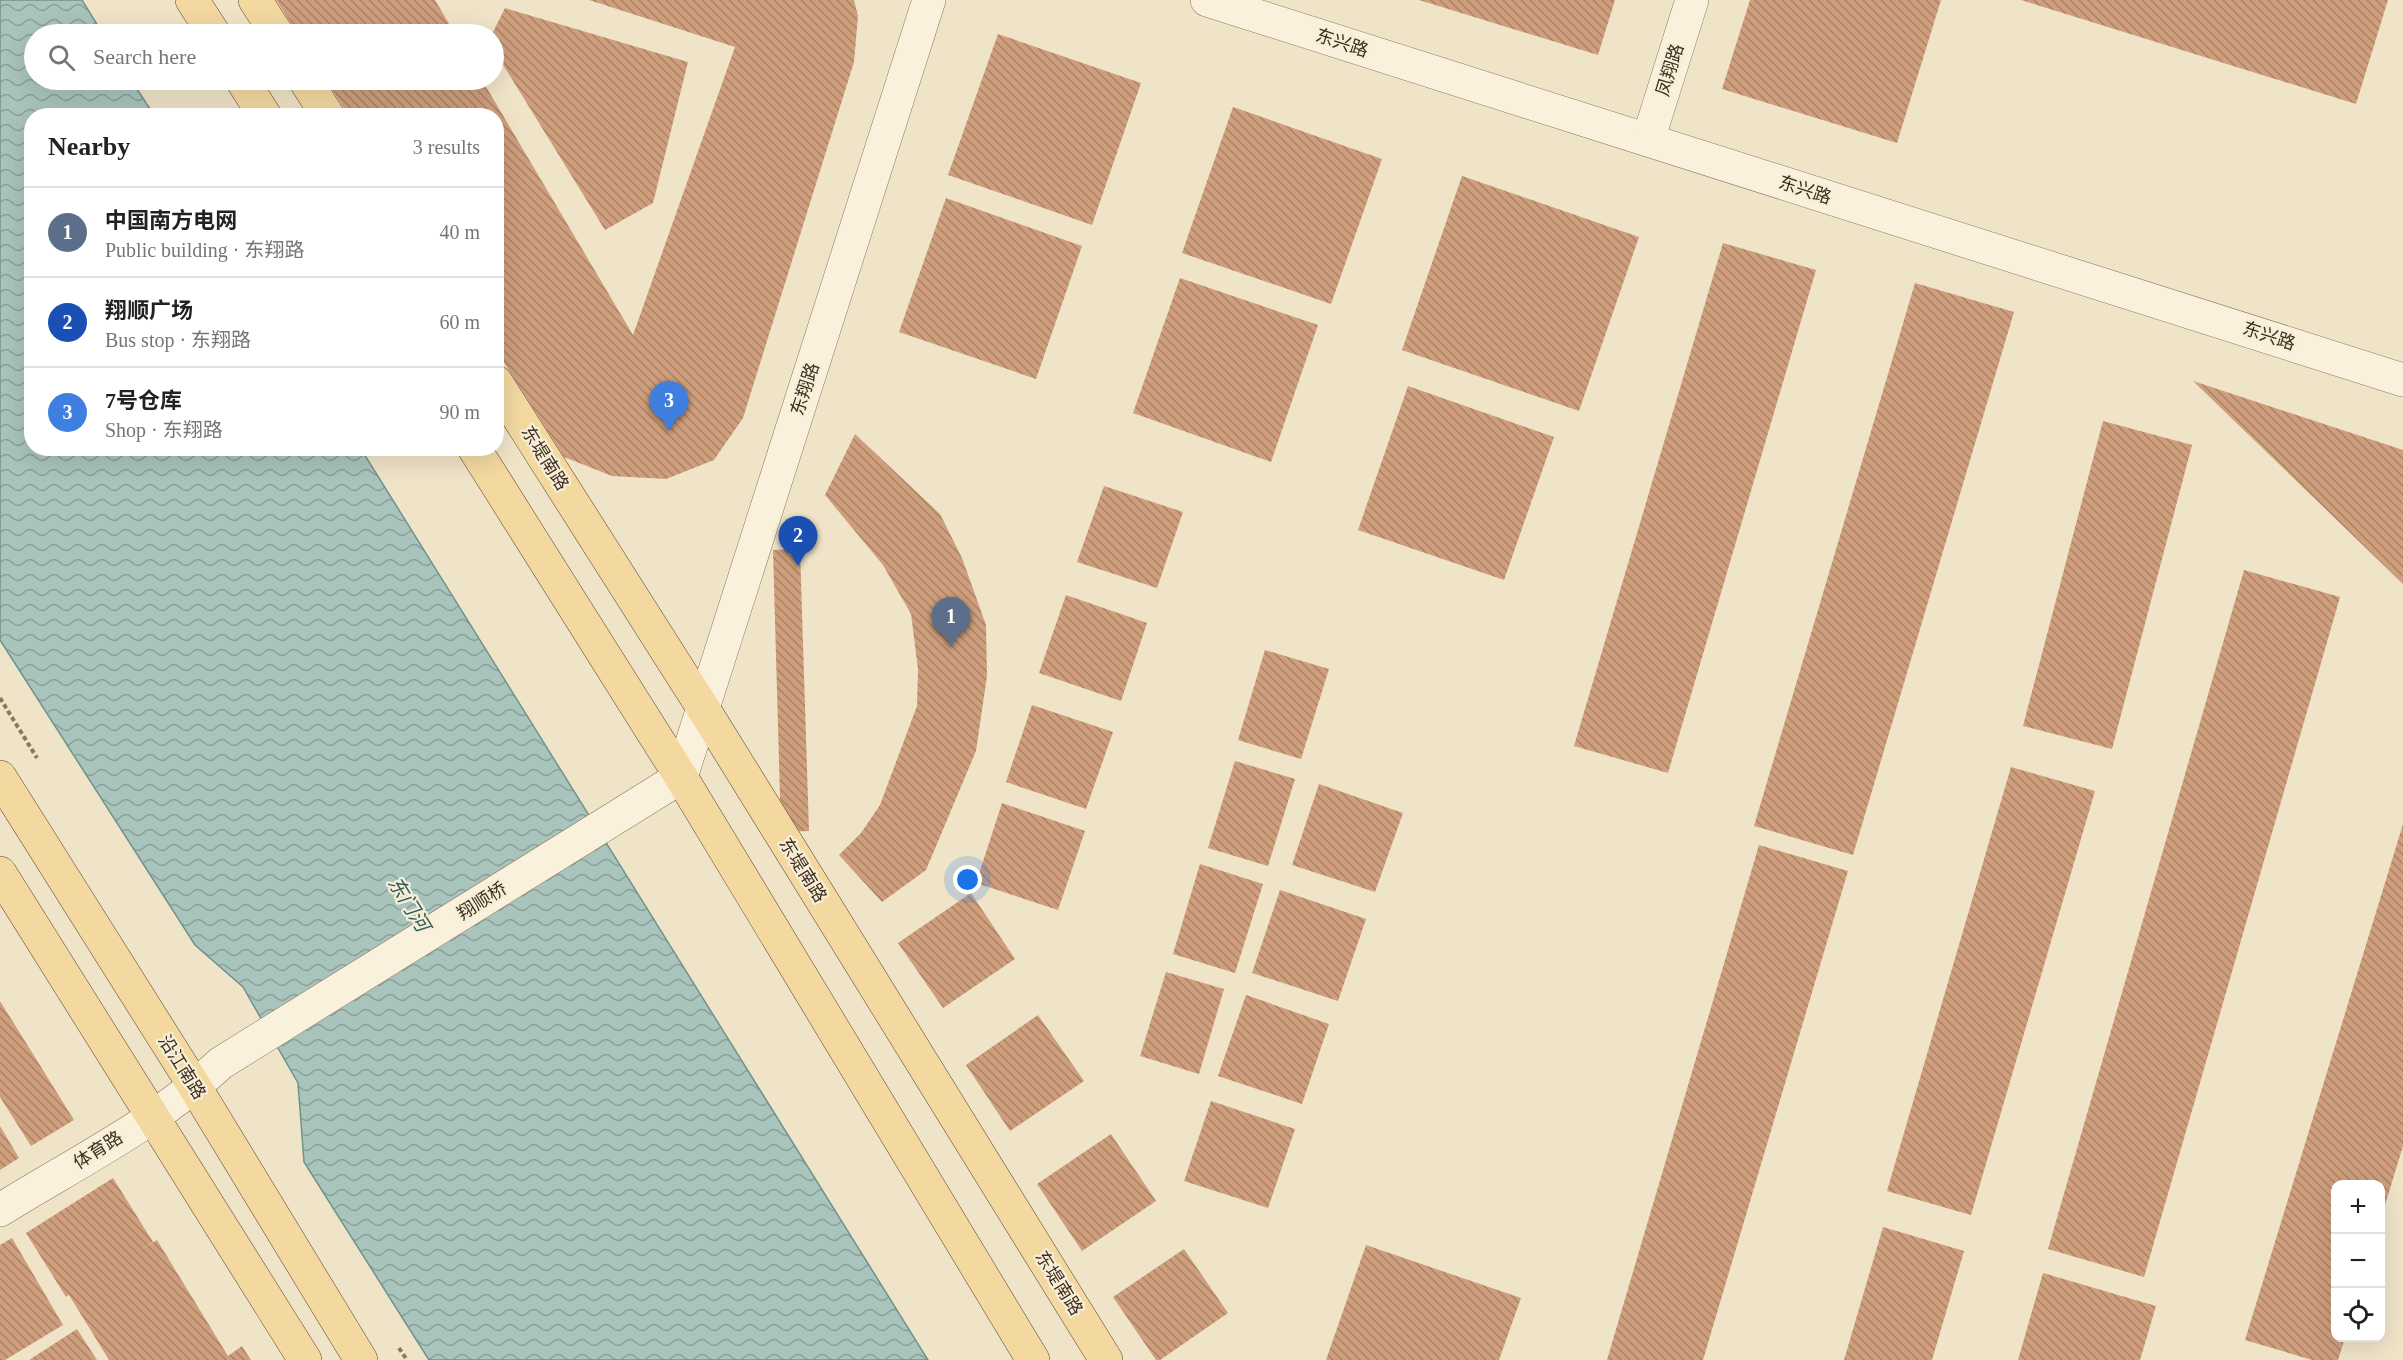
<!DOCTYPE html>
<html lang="en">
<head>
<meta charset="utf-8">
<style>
	:root { --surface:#fff; --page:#f2f2f2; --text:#222; --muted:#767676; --line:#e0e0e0; --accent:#9e2a2b }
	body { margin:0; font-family:"Times New Roman","Noto Sans SC",serif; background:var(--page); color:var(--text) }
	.controls { position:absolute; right:18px; bottom:18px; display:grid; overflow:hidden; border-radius:12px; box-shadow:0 6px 24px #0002 }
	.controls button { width:54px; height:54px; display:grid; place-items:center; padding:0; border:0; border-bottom:2px solid var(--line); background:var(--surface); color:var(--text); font:30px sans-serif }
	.you { position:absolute; left:968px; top:880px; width:21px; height:21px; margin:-15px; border:4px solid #fff; border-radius:50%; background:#1a73e8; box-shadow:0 0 0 9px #1a73e833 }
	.badge { display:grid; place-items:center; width:39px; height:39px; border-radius:50%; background:var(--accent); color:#fff; font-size:20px; font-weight:700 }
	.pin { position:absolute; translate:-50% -50px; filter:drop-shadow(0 2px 3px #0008) }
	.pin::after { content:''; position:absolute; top:32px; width:21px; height:18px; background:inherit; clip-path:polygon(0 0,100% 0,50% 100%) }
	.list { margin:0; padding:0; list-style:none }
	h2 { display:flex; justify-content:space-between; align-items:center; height:78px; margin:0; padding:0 24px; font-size:26px }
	h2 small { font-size:20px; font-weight:400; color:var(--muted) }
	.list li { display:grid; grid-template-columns:39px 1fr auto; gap:18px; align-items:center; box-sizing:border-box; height:90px; padding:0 24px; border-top:2px solid var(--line) }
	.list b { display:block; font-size:22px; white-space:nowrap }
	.list p { margin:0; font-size:20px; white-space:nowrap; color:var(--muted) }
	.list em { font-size:20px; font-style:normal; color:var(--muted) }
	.icon { flex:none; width:33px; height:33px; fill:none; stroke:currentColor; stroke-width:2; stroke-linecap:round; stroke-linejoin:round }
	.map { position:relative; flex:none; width:2403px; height:1360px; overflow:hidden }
	.search { position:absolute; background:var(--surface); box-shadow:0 6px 24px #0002; left:24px; top:24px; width:480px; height:66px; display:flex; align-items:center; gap:15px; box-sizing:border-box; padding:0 21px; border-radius:33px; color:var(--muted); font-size:22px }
	.panel { position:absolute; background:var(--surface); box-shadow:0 6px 24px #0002; left:24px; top:108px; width:480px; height:348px; border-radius:24px }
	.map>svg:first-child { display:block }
	.water { fill:url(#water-waves); stroke:#6f938a; stroke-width:1.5 }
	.building { fill:url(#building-back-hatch) }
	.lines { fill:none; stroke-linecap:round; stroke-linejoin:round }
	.minor-casing { stroke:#8d765c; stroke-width:34 }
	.major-casing { stroke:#5b4430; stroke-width:34 }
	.path { stroke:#8d765c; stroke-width:4; stroke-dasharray:4.5 3; stroke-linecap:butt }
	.minor { stroke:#faf1dc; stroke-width:33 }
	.major { stroke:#f3d9a0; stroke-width:33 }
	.labels { text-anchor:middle; stroke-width:4.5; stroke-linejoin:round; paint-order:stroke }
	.street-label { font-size:18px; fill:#3d2e20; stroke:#f7eed8 }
	.water-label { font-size:20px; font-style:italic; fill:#2f5d5a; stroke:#f7eed8 }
</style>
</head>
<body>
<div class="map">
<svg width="2403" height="1360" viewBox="0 0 2403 1360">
	<defs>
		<pattern id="water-waves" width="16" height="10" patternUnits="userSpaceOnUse" patternTransform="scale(1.5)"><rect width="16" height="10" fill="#a9c4bc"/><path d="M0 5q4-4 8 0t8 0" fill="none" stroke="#8ba098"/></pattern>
		<pattern id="building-back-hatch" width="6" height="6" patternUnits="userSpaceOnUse" patternTransform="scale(1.5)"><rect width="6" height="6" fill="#cf9f7d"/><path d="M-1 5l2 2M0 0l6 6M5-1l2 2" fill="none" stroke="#a98266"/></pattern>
	</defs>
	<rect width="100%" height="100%" fill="#f0e4c8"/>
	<polygon class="water" points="0,0 82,0 103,34 34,34 34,80 131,80 154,115 32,116 32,448 361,449 928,1360 429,1360 304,1162 298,1083 243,987 195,945 0,640"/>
	<g class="building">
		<polygon points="276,0 435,0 455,34 298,34"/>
		<polygon points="589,0 854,0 858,16 854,62 743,418 714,460 666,479 612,476 564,457 496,350 496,116 349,116 326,80 482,80 633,335 735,47"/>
		<polygon points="1419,0 1615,0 1598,55"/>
		<polygon points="1750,0 1941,0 1897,143 1722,89"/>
		<polygon points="2021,0 2388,0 2356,104"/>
		<polygon points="505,8 688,62 653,203 605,230 494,50 492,34"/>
		<polygon points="998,34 1141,83 1092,225 948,175"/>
		<polygon points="1233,107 1382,159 1331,304 1182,253"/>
		<polygon points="1462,176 1639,237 1579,411 1402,350"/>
		<polygon points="946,198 1082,246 1036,379 899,332"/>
		<polygon points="1723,243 1816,270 1668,773 1574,746"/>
		<polygon points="1180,278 1318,325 1271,462 1133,413"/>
		<polygon points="1915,283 2014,312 1853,855 1754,826"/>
		<polygon points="2193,381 2403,450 2403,584"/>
		<polygon points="1408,386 1554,437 1504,580 1358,530"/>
		<polygon points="2103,421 2192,445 2112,749 2023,726"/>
		<polygon points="855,434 940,514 962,558 986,625 987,676 976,751 926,870 882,902 839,855 861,833 880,805 917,706 918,669 911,614 883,565 825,495"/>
		<polygon points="1104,486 1183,512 1157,588 1077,562"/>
		<polygon points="800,549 809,831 781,832 773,550"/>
		<polygon points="2244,570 2340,597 2144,1277 2048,1249"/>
		<polygon points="1066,595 1147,623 1121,701 1039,673"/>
		<polygon points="1265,650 1329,669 1301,759 1238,740"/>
		<polygon points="1032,705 1113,732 1086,809 1006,782"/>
		<polygon points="1235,761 1295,779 1268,866 1208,848"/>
		<polygon points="2011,767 2095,791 1971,1215 1887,1191"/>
		<polygon points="1319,784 1403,813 1375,892 1292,865"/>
		<polygon points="1002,803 1085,831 1058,910 976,883"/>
		<polygon points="2403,824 2403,1146 2381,1218 2380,1184 2336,1184 2336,1338 2345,1338 2338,1360 2312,1360 2245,1340"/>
		<polygon points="1759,845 1848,871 1703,1360 1607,1360"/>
		<polygon points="1200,864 1263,884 1235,973 1173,954"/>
		<polygon points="1280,890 1366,919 1338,1001 1252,973"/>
		<polygon points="971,893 1015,959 943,1008 898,943"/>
		<polygon points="1166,972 1224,989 1199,1074 1140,1056"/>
		<polygon points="1246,995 1329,1024 1302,1104 1218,1076"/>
		<polygon points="0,1001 74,1120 31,1146 0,1097"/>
		<polygon points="1038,1015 1084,1081 1010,1131 966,1065"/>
		<polygon points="1211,1101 1295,1129 1268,1208 1184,1181"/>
		<polygon points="0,1126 19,1158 0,1170"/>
		<polygon points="1111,1134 1156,1201 1082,1251 1037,1184"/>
		<polygon points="113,1178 153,1242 141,1250 157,1240 228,1356 242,1346 251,1360 109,1360 69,1295 66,1297 26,1233"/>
		<polygon points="1883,1227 1964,1251 1932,1360 1844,1360"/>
		<polygon points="12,1238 63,1325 5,1360 0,1360 0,1245"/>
		<polygon points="1366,1245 1521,1298 1499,1360 1326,1360"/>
		<polygon points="1184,1249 1228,1313 1160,1360 1156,1360 1113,1297"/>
		<polygon points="2043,1273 2156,1306 2140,1360 2018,1360"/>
		<polygon points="77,1329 97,1360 29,1360"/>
	</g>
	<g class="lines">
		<defs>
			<g id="minor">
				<polyline points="1207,0 2403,380"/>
				<polyline points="1648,140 1692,0"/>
				<path d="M0,1210C74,1164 157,1123 221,1063L681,777L929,0"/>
			</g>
			<g id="major">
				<polyline points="192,0 214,34"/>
				<polyline points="255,0 277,34"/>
				<polyline points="242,80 265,116"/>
				<polyline points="305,80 328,116"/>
				<polyline points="496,382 703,708 1106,1360"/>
				<polyline points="474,448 681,777 1033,1360"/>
				<polyline points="0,777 195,1087 361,1360"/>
				<polyline points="0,873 305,1360"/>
			</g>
		</defs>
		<use href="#minor" class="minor-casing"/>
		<use href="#major" class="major-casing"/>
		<g class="path">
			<polyline points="0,698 37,758"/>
			<polyline points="399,1348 407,1360"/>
		</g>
		<use href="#minor" class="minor"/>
		<use href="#major" class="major"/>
	</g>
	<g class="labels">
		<g class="street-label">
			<text transform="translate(1342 43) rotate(18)" y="6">东兴路</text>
			<text transform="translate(1670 70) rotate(-73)" y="6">凤翔路</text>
			<text transform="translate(1805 190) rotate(18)" y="6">东兴路</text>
			<text transform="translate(2269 336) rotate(18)" y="6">东兴路</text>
			<text transform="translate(805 389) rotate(-72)" y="6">东翔路</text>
			<text transform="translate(545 458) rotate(58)" y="6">东堤南路</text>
			<text transform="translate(803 870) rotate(58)" y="6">东堤南路</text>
			<text transform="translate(482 901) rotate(-32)" y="6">翔顺桥</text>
			<text transform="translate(182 1067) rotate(58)" y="6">沿江南路</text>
			<text transform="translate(98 1150) rotate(-32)" y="6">体育路</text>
			<text transform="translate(1059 1283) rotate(58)" y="6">东堤南路</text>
		</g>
		<g class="water-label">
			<text transform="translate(409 904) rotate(58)" y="7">东门河</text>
		</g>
	</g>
</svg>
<div class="controls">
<button>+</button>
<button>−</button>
<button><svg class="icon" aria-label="locate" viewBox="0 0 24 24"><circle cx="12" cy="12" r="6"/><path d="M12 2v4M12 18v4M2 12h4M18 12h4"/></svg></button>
</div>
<div class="you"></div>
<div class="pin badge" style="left:951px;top:647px;background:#5c6f8a">1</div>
<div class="pin badge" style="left:798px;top:566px;background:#1a4fb4">2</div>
<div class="pin badge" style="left:669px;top:431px;background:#3f7fe0">3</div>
<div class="search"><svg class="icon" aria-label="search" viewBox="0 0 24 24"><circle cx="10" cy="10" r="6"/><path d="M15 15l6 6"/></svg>Search here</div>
<section class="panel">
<h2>Nearby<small>3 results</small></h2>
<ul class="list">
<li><span class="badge" style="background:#5c6f8a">1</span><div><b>中国南方电网</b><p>Public building · 东翔路</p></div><em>40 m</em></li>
<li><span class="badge" style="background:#1a4fb4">2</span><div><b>翔顺广场</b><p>Bus stop · 东翔路</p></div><em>60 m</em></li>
<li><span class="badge" style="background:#3f7fe0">3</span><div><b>7号仓库</b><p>Shop · 东翔路</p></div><em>90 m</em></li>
</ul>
</section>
</div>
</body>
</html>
